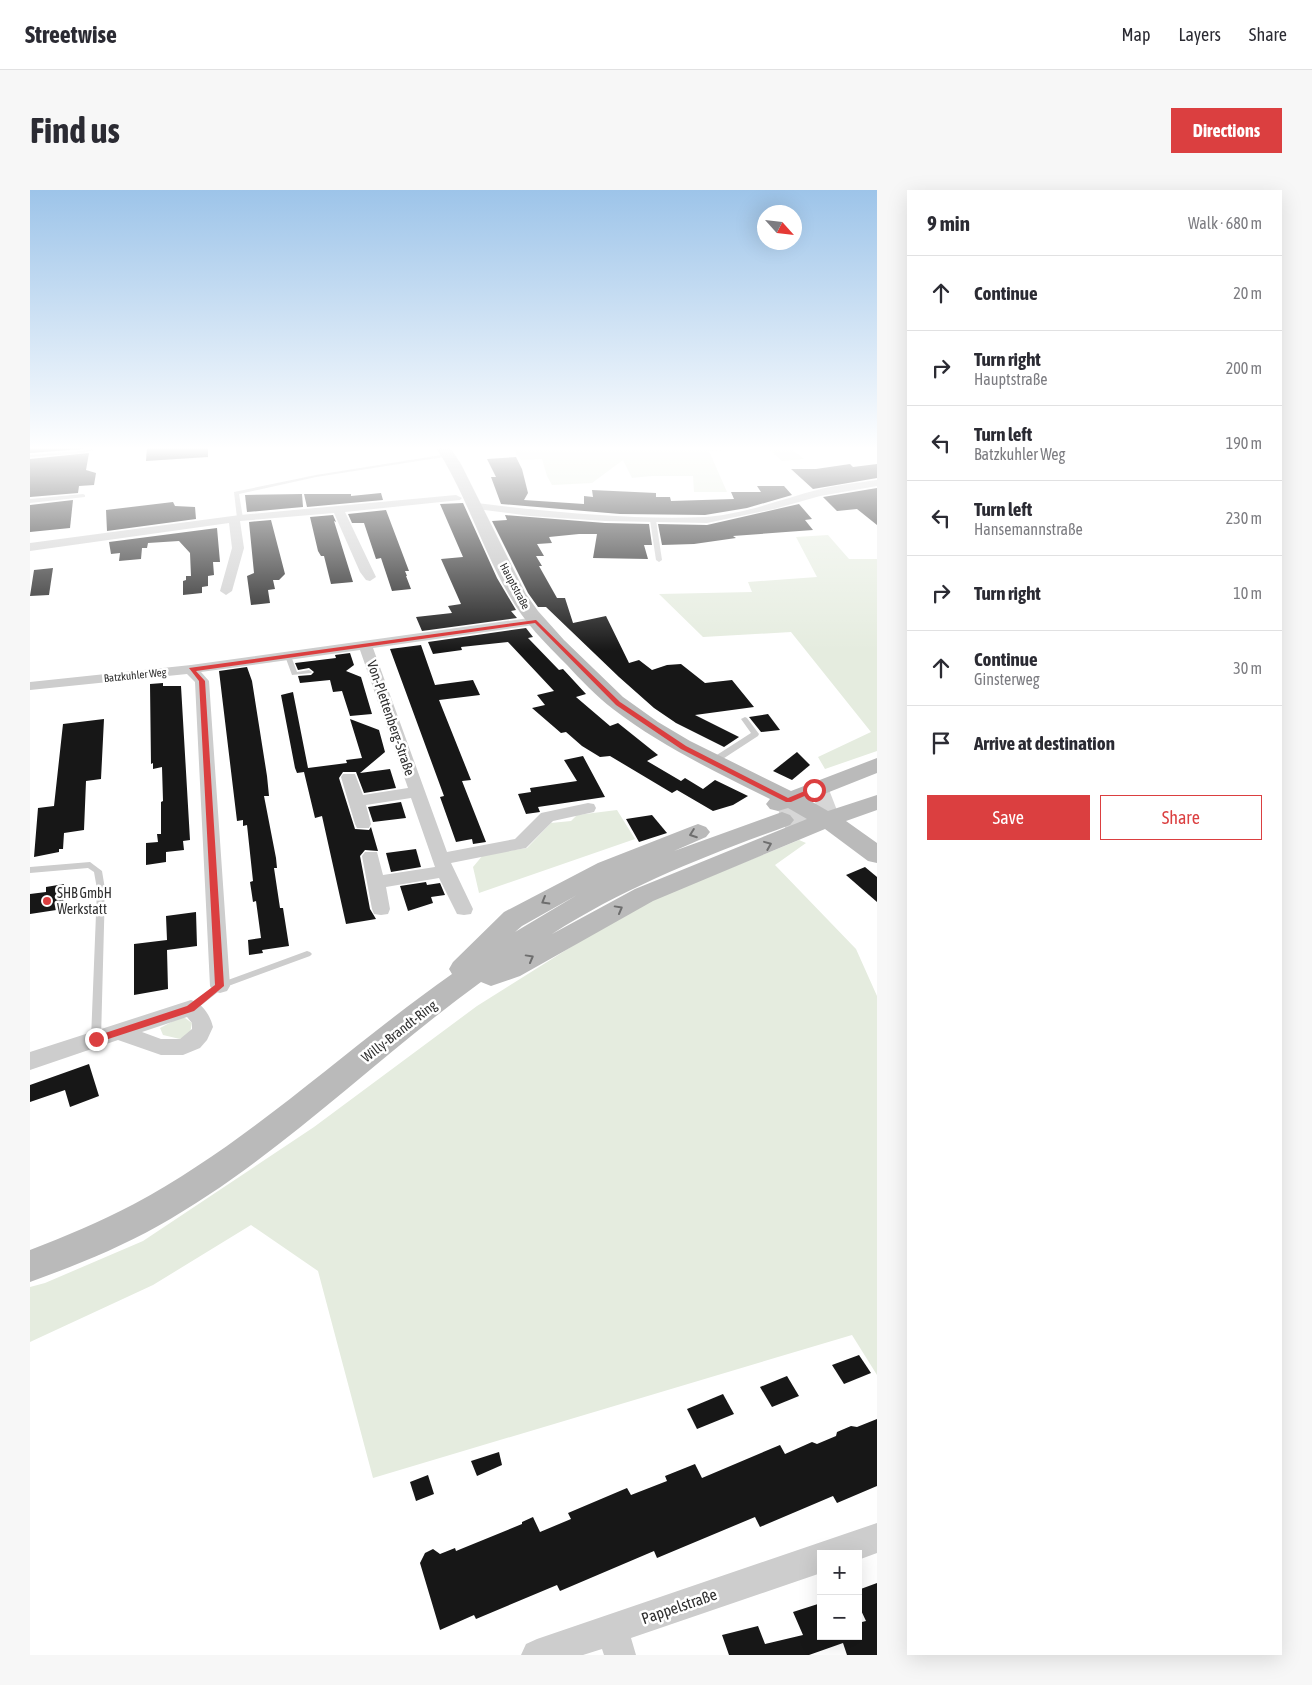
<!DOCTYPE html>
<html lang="en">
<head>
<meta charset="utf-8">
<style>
	:root { --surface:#fff; --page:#f7f7f7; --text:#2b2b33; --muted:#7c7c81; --line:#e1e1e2; --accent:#db3f40 }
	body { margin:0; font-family:"Asap Condensed",sans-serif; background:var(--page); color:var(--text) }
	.controls { position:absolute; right:15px; bottom:15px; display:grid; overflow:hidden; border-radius:0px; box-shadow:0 5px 20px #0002 }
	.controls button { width:45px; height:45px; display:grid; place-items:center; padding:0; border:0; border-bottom:1px solid var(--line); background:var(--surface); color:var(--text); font:25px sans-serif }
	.compass { position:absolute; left:727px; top:15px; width:45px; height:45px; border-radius:50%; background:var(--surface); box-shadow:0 5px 20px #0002; rotate:117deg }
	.stop { position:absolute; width:15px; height:15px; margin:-11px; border:4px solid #db3f40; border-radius:50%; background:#fff }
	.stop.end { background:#db3f40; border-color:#fff; box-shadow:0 1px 5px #0008 }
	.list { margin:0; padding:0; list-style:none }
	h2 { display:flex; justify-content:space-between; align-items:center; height:65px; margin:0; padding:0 20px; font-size:21px }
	h2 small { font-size:16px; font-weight:400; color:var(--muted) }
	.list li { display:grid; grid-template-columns:32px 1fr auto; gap:15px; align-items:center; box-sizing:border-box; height:75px; padding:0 20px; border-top:1px solid var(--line) }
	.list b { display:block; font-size:19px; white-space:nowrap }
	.list p { margin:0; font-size:16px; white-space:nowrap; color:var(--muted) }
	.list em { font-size:16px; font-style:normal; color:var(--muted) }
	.actions { display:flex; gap:10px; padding:15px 20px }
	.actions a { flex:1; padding:11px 0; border:1px solid var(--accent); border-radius:0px; text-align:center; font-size:18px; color:var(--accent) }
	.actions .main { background:var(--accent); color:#fff }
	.icon { flex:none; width:28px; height:28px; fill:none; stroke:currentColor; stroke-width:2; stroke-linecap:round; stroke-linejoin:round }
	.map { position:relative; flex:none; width:847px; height:1465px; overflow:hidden; border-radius:0px }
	header { display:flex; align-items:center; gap:30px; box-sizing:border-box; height:70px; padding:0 25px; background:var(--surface); border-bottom:1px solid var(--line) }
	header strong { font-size:24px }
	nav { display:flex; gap:28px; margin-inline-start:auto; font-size:18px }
	.intro { display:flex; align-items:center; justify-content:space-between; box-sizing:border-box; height:120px; padding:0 30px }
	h1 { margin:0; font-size:35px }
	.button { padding:12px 22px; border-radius:0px; background:var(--accent); color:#fff; font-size:18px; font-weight:700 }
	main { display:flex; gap:30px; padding:0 30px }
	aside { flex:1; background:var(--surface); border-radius:0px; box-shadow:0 5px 20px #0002 }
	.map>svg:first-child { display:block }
	.green { fill:#e5ecdf }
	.building { fill:#171717 }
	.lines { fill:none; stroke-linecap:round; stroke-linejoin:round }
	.secondary-tunnel { stroke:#d6d6d6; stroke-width:25; stroke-dasharray:25 12; stroke-linecap:butt }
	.lane { fill:#cdcdcd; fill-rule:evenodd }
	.street { fill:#cdcdcd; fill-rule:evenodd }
	.secondary { fill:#bababa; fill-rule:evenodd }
	.oneway { stroke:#6e6e6e }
	.route { fill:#db3f40 }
	.poi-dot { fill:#db3f40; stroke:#fff; stroke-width:2 }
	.labels { text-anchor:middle; stroke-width:5; stroke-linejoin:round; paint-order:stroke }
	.far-street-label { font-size:11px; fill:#303030; stroke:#fff }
	.street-label { font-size:14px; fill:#303030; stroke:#fff }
	.poi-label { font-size:14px; fill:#303030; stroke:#fff; text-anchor:start }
	.near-street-label { font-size:16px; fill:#303030; stroke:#fff }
</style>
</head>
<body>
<header>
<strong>Streetwise</strong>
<nav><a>Map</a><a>Layers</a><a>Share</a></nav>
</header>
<div class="intro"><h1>Find us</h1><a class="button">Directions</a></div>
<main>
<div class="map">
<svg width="847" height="1465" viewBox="0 0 847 1465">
	<rect width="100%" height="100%" fill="#fff"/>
	<g class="green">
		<polygon points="470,256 758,256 774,269 752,271 737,257 679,261 697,302 664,302 663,286 621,286 602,288 593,270 562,293 522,295 517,286 512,269 491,270 483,259 473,259"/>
		<polygon points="798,345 819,369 847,369 847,561 795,579 788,567 841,542 761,442 673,447 629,404 722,402 718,392 787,387 766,347"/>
		<polygon points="587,620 605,649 449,703 443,677 453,665 497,658 521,633 541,631 547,625"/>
		<polygon points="769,650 776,653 745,675 826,759 847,806 847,1185 822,1145 343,1288 288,1081 221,1035 123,1095 0,1152 0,1097 15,1093 113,1051 284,937 447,816 603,718"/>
		<polygon points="149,828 155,828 162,833 160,843 150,849 133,845 130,838"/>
	</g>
	<g class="building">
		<polygon points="0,256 60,256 53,259 0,263"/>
		<polygon points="117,256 178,256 178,267 116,271"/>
		<polygon points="59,263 56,280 66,283 64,295 49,296 48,303 0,307 0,269"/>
		<polygon points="486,267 492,279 498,303 494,310 554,314 554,306 563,307 562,300 626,303 626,307 640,307 641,311 704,309 701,302 731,302 727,296 754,296 762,305 717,318 675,325 590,324 471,314 461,287 466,287 457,269"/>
		<polygon points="820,274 823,277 847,274 847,288 783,299 761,279 786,279"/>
		<polygon points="847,298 847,335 827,319 807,321 793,307"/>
		<polygon points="351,303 353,310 277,317 274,304 321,304 321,306"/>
		<polygon points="272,304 273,317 217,322 215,305"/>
		<polygon points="43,310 40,338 0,342 0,315"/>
		<polygon points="143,312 145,316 165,317 166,329 77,341 76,320"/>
		<polygon points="433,313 467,388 486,420 481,421 487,428 392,441 386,427 422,423 418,416 431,414 411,369 433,367 410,314"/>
		<polygon points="769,314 782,329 775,330 783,340 703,346 706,348 664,354 632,355 628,334 677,335"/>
		<polygon points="356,320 379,381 375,381 377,386 376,386 381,399 362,401 351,368 346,369 334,333 322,333 318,324"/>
		<polygon points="303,325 306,332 304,331 323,392 301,394 294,366 291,366 288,361 280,327"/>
		<polygon points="475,325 575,333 619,334 622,355 614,355 618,369 563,368 567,344 549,344 519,347 522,353 507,354 514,366 506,366 512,376 509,376 527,408 535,408 543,433 576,426 599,473 609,470 622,480 637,475 651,474 675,493 702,490 724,517 665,525 709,547 694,557 646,533 624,518 589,487 516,417 508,417 498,403 462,331 477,330"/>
		<polygon points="241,330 255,384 249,390 243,390 245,399 238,400 240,413 221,415 217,386 224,383 219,332"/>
		<polygon points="187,338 190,372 183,372 184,385 178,386 178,396 172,397 172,403 153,405 153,391 156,390 156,386 161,386 160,363 149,351 118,353 117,358 112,358 111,369 89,371 90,363 81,364 79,352"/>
		<polygon points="23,378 19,405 0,406 4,380"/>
		<polygon points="496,438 503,447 498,448 529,480 533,479 556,504 546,507 580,536 588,533 628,565 617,571 651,591 655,588 673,599 685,590 718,606 703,615 683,621 647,600 642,603 580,566 570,567 552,556 536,542 531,543 502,518 515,515 507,505 524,501 478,452 431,457 432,460 403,464 398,452"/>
		<polygon points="391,455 405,495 443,490 450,505 409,510 441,590 432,591 456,652 443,654 442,649 426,652 410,607 414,606 360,459"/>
		<polygon points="320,463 324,475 316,481 331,487 342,524 320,526 312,501 303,502 300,490 270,493 268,486 281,485 284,482 279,478 268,480 265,473 306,468 305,465"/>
		<polygon points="217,477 222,491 237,586 239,606 234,606 246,668 247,678 244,678 250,718 253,718 259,756 232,760 233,763 219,765 218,750 231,748 226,711 223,712 220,692 223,691 217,635 213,636 213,630 207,631 189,481"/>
		<polygon points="133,493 133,496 151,496 160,650 153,651 154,660 136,662 136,672 116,675 116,653 128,652 127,644 131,644 131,612 133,611 132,577 123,579 123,573 121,574 120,494"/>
		<polygon points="263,502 278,578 317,573 316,570 332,568 320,529 349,540 355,562 330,583 360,579 366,598 334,603 326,582 313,582 309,588 325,639 339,640 341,637 348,661 335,660 330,666 340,719 346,729 316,734 292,626 285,628 274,582 267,583 265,578 251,505"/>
		<polygon points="738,524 750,540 731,542 719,527"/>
		<polygon points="74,529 71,589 56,591 54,640 34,643 33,659 29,659 29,662 4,667 8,618 24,616 33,534"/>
		<polygon points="767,562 780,575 762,590 743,581"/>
		<polygon points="553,566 575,607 508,617 510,622 496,624 488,604 501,602 500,598 547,591 534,570"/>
		<polygon points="371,612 376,628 343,632 338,617"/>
		<polygon points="622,625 637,643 609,652 596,629"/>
		<polygon points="386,659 391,677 361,682 356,663"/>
		<polygon points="835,677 847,687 847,712 816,685"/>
		<polygon points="396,692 397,695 410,693 415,705 401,707 403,713 378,721 370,696"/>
		<polygon points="34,694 33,719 0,724 0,704 16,702 16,697"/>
		<polygon points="166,722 167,756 137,760 138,799 104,805 104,754 137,750 136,726"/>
		<polygon points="59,874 69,906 40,917 35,900 0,912 0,895"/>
		<polygon points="829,1165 841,1183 814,1194 802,1175"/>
		<polygon points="757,1186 769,1206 742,1217 730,1197"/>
		<polygon points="693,1204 704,1224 667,1239 657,1219"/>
		<polygon points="847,1229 847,1296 807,1313 803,1306 730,1337 725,1327 627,1368 624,1361 530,1401 527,1395 446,1429 444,1425 410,1440 390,1373 395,1363 403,1359 410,1364 425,1358 426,1361 492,1334 492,1332 503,1327 510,1342 541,1329 538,1323 597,1298 601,1305 637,1291 635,1286 665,1274 672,1288 750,1255 755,1264 782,1252 787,1254 806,1246 807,1242 821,1236 827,1237"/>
		<polygon points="469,1262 472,1275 447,1286 441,1271"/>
		<polygon points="398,1285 404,1304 386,1311 380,1292"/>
		<polygon points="847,1393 847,1465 817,1465 813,1453 779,1465 699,1465 692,1445 728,1436 735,1454 773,1445 763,1422 791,1413 791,1446 828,1446 828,1433 836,1431 828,1414 828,1400"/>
	</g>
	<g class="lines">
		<polyline class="secondary-tunnel" points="752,630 803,610"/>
		<g class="lane">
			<polygon points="68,256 77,256 53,263 0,267 0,265 53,261"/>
			<polygon points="418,264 420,265 420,266 286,287 209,304 213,328 210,330 207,328 204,302 286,285"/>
			<polygon points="53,304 55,305 55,307 0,313 0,309"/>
			<polygon points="623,328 626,330 632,370 629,372 626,370 620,330"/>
			<polygon points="258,464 261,466 267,482 279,480 282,482 281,483 262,485 255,466"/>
			<polygon points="715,527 717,528 729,544 728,546 685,574 679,574 679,570 721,543 711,529"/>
			<polygon points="60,672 72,681 75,699 71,849 69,852 66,853 63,852 61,849 67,699 64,682 58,678 0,683 0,677"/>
			<polygon points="277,761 280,762 282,764 280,766 193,798 164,821 158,821 156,818 158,815 187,794"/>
		</g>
		<g class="street">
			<path d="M847,290V296L790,306L744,319L677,333L575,331L500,326L447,319L441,316L447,313C520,322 602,330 675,327C711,325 752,309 787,300C806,295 827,293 847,290Z"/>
			<polygon points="426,305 432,308 430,310 315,322 346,387 340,391 336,390 330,382 304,323 210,331 214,358 202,401 196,405 190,401 202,358 199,333 0,361 0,353 210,325"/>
			<polygon points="506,427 513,431 511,434 343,458 417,662 485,649 511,623 558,613 564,614 566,618 564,622 523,631 496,658 421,673 443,719 441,724 434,725 427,724 409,688 356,697 360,719 358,724 351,725 344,724 342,719 332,666 335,662 347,662 353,685 405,677 381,608 336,615 341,634 339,638 327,638 325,634 311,587 313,584 325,584 333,605 378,598 330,460 171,482 179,491 200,796 197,801 190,803 183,801 180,796 165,492 157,484 0,500 0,492 161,475"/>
			<path d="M161,810C173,814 180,825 183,837L177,850L170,858L153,865H131L88,850L0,880V862ZM157,827L162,833V839L150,849H131L112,842Z"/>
			<polygon points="847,1333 847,1363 828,1370 828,1364 791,1364 791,1383 601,1448 606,1465 574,1465 572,1459 553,1465 491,1465 496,1454 507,1449"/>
		</g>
		<path class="secondary" d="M405,256H419L431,274L496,404L508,421L534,450L593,507L628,532L660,551L761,601L847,568V583L779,610L798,621L847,605V620L816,631L847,653V673L838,671L795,639L623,711L490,786L461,796L451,792C342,871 246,970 128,1036C87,1059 44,1076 0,1092V1060C36,1046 70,1032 104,1014C220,952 315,859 422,784L419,779L423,772L474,722L568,673L660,637L668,634L676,637L680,642L676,647L644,661L752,622L760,625L764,630L760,635C678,665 597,696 522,744L605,699L777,629L758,618L748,621L740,619L736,614L740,609C686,582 631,556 583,519C566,506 551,490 537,475C515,453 494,432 479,405C451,357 436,303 405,256ZM547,705L485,742L492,736Z"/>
	</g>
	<defs><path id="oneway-chevron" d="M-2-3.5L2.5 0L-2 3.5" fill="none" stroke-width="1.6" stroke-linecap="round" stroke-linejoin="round" transform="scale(1.25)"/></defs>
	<g class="oneway">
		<use href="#oneway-chevron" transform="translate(663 644) rotate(160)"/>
		<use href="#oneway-chevron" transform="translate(738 655) rotate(-22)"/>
		<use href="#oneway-chevron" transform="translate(515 711) rotate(150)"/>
		<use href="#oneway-chevron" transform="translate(589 719) rotate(-29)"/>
		<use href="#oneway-chevron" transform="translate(500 768) rotate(-29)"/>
	</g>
	<linearGradient id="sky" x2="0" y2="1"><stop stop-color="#9dc4e9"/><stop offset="0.56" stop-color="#fff"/><stop offset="1" stop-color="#fff" stop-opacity="0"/></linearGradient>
	<rect width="847" height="461" fill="url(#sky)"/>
	<polygon class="route" points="506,430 590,512 656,556 758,608 782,598 788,600 761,612 756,612 651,559 586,515 505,433 166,481 175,491 194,796 164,821 66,853 63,852 63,847 157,816 185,795 169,491 159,478"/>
	<circle class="poi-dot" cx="17" cy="711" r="5"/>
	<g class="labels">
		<g class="far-street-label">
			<text transform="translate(485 396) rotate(62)" y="4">Hauptstraße</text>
			<text transform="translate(105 485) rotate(-6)" y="4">Batzkuhler Weg</text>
		</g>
		<g class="street-label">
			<text transform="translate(361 528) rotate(71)" y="5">Von-Plettenberg-Straße</text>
			<text transform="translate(369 841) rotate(-38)" y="5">Willy-Brandt-Ring</text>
		</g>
		<g class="poi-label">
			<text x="27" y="708">SHB GmbH<tspan x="27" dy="16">Werkstatt</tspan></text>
		</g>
		<g class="near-street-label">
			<text transform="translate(649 1416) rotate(-19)" y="6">Pappelstraße</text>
		</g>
	</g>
</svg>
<div class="controls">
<button>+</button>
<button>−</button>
</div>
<svg class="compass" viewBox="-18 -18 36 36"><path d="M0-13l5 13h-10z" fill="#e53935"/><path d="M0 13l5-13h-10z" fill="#7c7c81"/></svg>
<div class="stop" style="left:784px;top:600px"></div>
<div class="stop end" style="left:66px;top:849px"></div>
</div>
<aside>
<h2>9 min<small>Walk · 680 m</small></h2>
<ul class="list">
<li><svg class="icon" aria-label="ahead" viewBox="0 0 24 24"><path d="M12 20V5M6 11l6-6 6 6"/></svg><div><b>Continue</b></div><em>20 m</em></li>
<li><svg class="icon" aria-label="right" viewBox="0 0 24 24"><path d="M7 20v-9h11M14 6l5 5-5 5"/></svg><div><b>Turn right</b><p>Hauptstraße</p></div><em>200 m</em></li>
<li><svg class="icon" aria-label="left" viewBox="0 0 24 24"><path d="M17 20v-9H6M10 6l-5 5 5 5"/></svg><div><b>Turn left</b><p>Batzkuhler Weg</p></div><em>190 m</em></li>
<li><svg class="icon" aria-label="left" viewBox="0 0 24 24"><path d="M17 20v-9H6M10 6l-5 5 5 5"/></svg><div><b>Turn left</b><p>Hansemannstraße</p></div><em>230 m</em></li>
<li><svg class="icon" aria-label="right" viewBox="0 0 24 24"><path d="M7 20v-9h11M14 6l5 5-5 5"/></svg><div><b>Turn right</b></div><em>10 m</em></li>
<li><svg class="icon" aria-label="ahead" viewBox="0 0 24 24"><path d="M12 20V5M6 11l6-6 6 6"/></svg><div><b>Continue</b><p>Ginsterweg</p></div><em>30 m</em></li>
<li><svg class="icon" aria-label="arrive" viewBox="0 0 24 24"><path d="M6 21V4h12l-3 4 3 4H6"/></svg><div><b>Arrive at destination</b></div></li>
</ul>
<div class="actions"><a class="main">Save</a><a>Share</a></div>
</aside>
</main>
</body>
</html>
